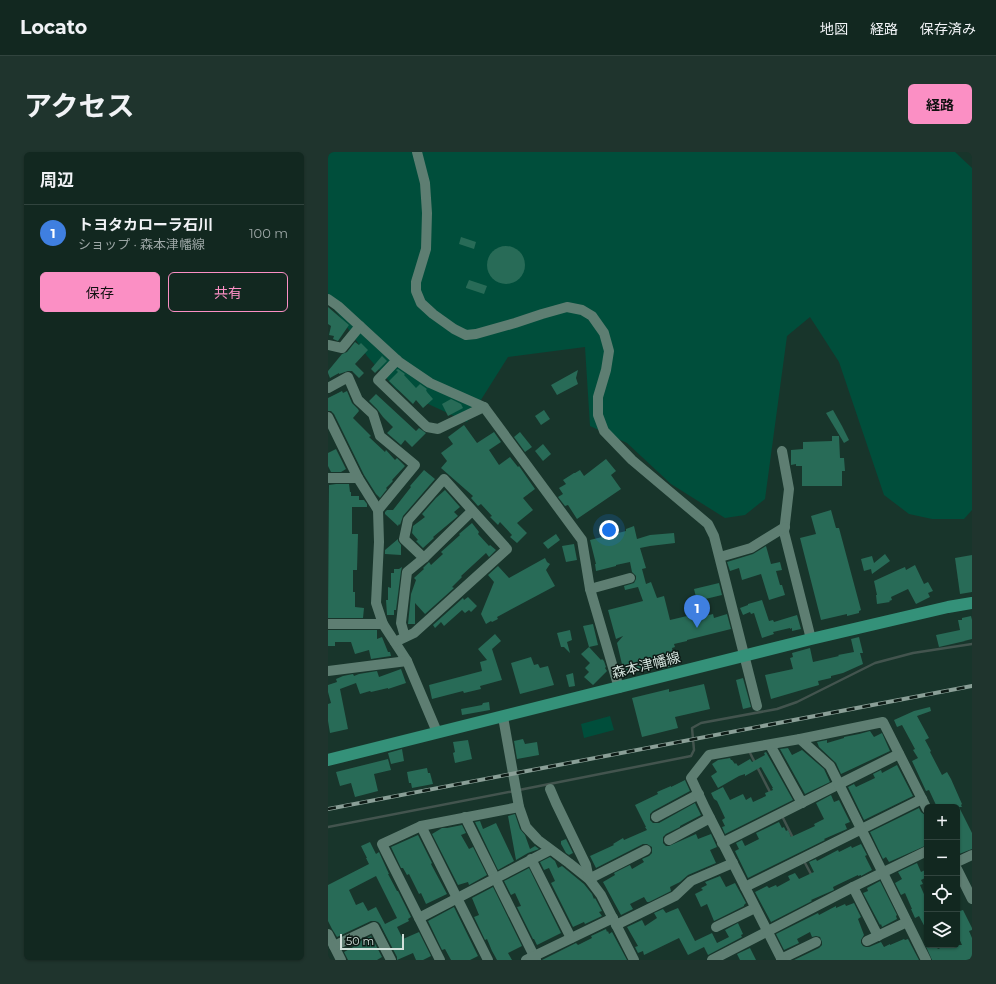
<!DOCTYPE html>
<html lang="ja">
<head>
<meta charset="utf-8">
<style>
	:root { --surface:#122820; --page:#1f342d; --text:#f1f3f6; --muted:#9ca6a5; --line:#31443e; --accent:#fb8fc4 }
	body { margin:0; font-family:Montserrat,"Noto Sans JP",sans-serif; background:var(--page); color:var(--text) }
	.controls { position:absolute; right:12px; bottom:12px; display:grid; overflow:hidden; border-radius:6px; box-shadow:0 1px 3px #0004 }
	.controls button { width:36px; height:36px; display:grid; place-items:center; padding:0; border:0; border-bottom:1px solid var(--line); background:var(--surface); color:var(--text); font:20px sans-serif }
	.scale { position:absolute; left:12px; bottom:10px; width:64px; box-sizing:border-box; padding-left:4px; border:2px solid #d0e0da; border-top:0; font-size:11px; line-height:14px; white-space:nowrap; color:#d0e0da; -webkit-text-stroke:3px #0d1a15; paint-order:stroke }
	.you { position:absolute; left:281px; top:378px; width:14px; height:14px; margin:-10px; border:3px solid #fff; border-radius:50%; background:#1a73e8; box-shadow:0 0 0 6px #1a73e833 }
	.badge { display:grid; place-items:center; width:26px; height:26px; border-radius:50%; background:var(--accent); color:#fff; font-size:13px; font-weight:700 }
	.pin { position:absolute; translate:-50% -33px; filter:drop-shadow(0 1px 2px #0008) }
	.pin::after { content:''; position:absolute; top:21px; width:14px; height:12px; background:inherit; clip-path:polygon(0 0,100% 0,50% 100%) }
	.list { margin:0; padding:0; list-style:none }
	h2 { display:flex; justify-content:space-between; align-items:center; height:52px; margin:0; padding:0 16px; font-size:17px }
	h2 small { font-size:13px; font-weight:400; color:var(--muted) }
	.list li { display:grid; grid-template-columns:26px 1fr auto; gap:12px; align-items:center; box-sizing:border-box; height:56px; padding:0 16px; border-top:1px solid var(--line) }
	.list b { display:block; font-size:15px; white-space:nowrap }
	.list p { margin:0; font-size:13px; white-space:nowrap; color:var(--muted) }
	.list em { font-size:13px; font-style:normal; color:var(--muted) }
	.actions { display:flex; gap:8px; padding:12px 16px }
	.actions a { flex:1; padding:9px 0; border:1px solid var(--accent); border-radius:6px; text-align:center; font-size:14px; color:var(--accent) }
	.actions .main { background:var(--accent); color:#111 }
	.icon { flex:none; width:22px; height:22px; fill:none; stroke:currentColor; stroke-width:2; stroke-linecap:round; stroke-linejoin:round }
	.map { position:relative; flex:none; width:644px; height:808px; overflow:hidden; border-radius:6px }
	header { display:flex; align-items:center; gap:24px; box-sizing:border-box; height:56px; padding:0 20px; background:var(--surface); border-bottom:1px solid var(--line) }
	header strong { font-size:19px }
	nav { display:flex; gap:22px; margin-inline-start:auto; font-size:14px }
	.intro { display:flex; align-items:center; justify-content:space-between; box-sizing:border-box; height:96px; padding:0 24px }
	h1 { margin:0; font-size:28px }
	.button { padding:10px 18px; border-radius:6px; background:var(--accent); color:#111; font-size:14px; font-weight:700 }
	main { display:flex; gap:24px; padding:0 24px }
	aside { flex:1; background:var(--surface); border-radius:6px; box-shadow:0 1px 3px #0004 }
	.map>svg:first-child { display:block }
	.green { fill:#004e3b }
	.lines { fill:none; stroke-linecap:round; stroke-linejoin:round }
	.stream { stroke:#43544e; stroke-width:2.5 }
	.building { fill:#286b57; fill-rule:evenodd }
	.minor { stroke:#5e7e72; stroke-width:10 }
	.major { stroke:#349179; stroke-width:12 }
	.rail-casing { stroke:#8a9f97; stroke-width:4 }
	.rail { stroke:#0d1a15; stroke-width:2.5; stroke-dasharray:8; stroke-linecap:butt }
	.labels { text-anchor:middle; stroke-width:3; stroke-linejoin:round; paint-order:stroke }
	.street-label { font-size:14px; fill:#d0e0da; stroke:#0d1a15 }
</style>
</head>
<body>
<header>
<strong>Locato</strong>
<nav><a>地図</a><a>経路</a><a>保存済み</a></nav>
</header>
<div class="intro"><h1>アクセス</h1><a class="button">経路</a></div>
<main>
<aside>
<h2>周辺<small></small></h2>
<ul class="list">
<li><span class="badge" style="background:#3f7fe0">1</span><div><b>トヨタカローラ石川</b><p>ショップ · 森本津幡線</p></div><em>100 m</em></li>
</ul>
<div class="actions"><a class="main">保存</a><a>共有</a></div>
</aside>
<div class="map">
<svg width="644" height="808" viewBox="0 0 644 808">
	<rect width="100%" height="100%" fill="#18352b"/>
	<g class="green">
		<polygon points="0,0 627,0 644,16 644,358 636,367 604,367 581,362 556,343 511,210 482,165 459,184 437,347 417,363 397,366 343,332 299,291 262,274 257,195 180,205 139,270 68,237 39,204 10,162 0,150"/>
		<polygon points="282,564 286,578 256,586 253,572"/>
	</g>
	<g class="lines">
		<g class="stream">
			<polyline points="421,599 443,642"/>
			<polyline points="191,638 363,604 366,598 364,576 373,571 449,557 469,550 547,511 585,501 644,492"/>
			<polyline points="454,664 465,686"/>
			<polyline points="0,675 186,639"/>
			<polyline points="476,709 484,724"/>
		</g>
	</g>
	<g class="building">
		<polygon points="133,85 148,90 146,97 131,92"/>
		<circle cx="178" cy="113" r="19"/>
		<polygon points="141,128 159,134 156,142 138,136 138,135"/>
		<polygon points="0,155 21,173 10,189 5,187 6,184 1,183 3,174 0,172"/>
		<polygon points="27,190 31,193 33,191 40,198 27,212 36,221 31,226 24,219 20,219 11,222 11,221 2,226 0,221 0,219 14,202 19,200"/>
		<polygon points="54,204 59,209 47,221 43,217"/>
		<polygon points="70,217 77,222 76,223 88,236 92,232 99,237 98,238 99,240 105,247 95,256 88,248 85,252 61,229 70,220 68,218"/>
		<polygon points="250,218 248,226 250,232 229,243 223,233"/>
		<polygon points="14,239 15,241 19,239 24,251 30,257 31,259 25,266 43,284 41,285 57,300 58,298 67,308 69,306 77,314 64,328 65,329 58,336 59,337 52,346 48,342 36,323 6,262 3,259 0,259 0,246"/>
		<polygon points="48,242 88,279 91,276 98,281 84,295 77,288 73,293 59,281 65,275 55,265 49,257 41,249"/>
		<polygon points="123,247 133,252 135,256 120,264 114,252"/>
		<polygon points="216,258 222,267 213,273 207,264"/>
		<polygon points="505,258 514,274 521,288 516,291 498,261"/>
		<polygon points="136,273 149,291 166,280 173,290 161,298 171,313 182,305 190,315 191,314 207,337 195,346 205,358 189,371 199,381 189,391 182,385 184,383 172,370 170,373 162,365 164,364 153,352 150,354 143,346 145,344 113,316 119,309 113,301 125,292 120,285"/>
		<polygon points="192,280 204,295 197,300 186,285"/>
		<polygon points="504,284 511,284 512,306 516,306 517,319 514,319 514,334 474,334 474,314 468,314 468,312 463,313 463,298 475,297 475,290 504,289"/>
		<polygon points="215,292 223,302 215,309 207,299"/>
		<polygon points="8,297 18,317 13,320 3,320 0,314 0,301"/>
		<polygon points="278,307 288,319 283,323 293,337 249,367 240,353 237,354 230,345 235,342 231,336 238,332 235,328 246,321 247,321 252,318 256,324"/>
		<polygon points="96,318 107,327 75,364 72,373 71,372 70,374 57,362 57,360 59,358 66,358 65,358 83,335 82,334"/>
		<polygon points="8,332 21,332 22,340 23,340 23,344 31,344 31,348 36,348 39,352 39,355 24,355 24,382 30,382 29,418 25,418 25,440 27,440 27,455 36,456 35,466 0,466 1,333"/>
		<polygon points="117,338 132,355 126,360 130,364 105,385 106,386 95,396 88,389 90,388 84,381 85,374 97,365 94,362 108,346"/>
		<polygon points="503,358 508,376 511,376 533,458 531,459 531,461 519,464 519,462 493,468 472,386 488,382 483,364"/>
		<polygon points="144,371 151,380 150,382 161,394 162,393 168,398 161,405 158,401 133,424 134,425 124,435 126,436 97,462 87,451 87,472 80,472 83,442 88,428 86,426 96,417 95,416 101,410 103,413 115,402 113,400 132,383 131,382"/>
		<polygon points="306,374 309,387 322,383 346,381 347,391 322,394 312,396 318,416 314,417 318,432 323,430 329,446 336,444 342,468 376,460 377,464 385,462 386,466 399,462 403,477 359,488 359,489 346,492 347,495 344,496 348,513 333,517 332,513 296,521 289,491 295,484 288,487 280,458 315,449 310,435 297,438 296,434 306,431 308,427 308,424 304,420 302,410 288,413 288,414 268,419 267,412 268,412 262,388 298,379 298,377"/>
		<polygon points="228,382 232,388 220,397 215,391"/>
		<polygon points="70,387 70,389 73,393 73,403 57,402 57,398"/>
		<polygon points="246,392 249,408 238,410 234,394"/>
		<polygon points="438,394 443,412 452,410 454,418 448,419 452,433 454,433 457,443 441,448 433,422 414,428 411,416 402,419 399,410 425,402"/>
		<polygon points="557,402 562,409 544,422 543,417 536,419 533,407 544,404 546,411"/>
		<polygon points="644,403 644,440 632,442 627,406"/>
		<polygon points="217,406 219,410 222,412 218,418 227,434 169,465 170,467 164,470 163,469 158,472 153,462 166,430 160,423 170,414 181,426"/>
		<polygon points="587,413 596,432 600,430 605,439 600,441 602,445 588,452 580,437 563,445 564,448 561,449 562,450 549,452 548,443 549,443 546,429 570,418 577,415 578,418"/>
		<polygon points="74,415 73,419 68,458 66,458 66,463 59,463 58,448 60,448 60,435 63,436 63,421 66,421 66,417 71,417"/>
		<polygon points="391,431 394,443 369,449 366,437"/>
		<polygon points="140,445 149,454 143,460 141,458 137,461 134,458 116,474 113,470 107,476 105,473 135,446 136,448"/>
		<polygon points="434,448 441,469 445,468 446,470 469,463 473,477 464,479 464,476 462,477 462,476 445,480 446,482 434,486 426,461 423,462 422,460 415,463 412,456 420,453 420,452"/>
		<polygon points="643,464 644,468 644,487 636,489 637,489 611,495 608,483 632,478 630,468 634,468 634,466"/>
		<polygon points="265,472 270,493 261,495 273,508 274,507 276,509 278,515 277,516 279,519 265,533 256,525 261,520 257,516 262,511 253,502 261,495 255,474"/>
		<polygon points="0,478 49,478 49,487 54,485 60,500 62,500 63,504 43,507 41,498 27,502 23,490 7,490 7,494 0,494"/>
		<polygon points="242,478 244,488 239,490 242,501 236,495 233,495 229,481"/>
		<polygon points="167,482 173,489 164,497 174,528 152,534 153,537 136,541 135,539 104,547 101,533 154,519 152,510 159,508 150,497"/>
		<polygon points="531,485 535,501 532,501 535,512 515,521 503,524 503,526 490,529 491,533 443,547 437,523 465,517 462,506 465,505 464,501 482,496 485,510 511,504 510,503 526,500 523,487"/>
		<polygon points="203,505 206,513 210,512 212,516 220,514 226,533 192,542 183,511"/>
		<polygon points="73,517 78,531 60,537 60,536 43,540 42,539 32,542 28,531 12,537 20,577 2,581 0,569 0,552 3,551 0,540 0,533 9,530 8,527 15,524 25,522 26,524 31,522 49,519 51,525"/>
		<polygon points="245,521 247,534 241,535 238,523"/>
		<polygon points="415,526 423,555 415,557 408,528"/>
		<polygon points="376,532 382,557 347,565 350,576 314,585 304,546 341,537 341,540"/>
		<polygon points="161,550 162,558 134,563 133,557 154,553 155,551"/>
		<polygon points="602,555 603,559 589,564 601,586 597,588 603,599 602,600 614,623 619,620 623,627 634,652 633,653 634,655 631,655 644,681 644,697 631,702 629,698 629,655 613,655 612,652 608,653 601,638 598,639 584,609 590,606 585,598 587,597 574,573 569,575 566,568 586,559"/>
		<polygon points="542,579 546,585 554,581 562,599 513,622 508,611 491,595 489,590 499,588 499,591 516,586 516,585 531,582"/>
		<polygon points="195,587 197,592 209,590 211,603 189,607 186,589"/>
		<polygon points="140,588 144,607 127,611 125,601 127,600 125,590"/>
		<polygon points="460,596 464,603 474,598 496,617 502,630 477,642 452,597"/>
		<polygon points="74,597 76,609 63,612 60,601"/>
		<polygon points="438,600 465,648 397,682 394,675 397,674 394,668 397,666 389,649 386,647 383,641 395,635 402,648 415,642 418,648 423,645 425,650 438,644 437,641 445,638 444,636 445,636 433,615 417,624 417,622 411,624 390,636 383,624 389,620 384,612 390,608 402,606 403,608 404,608 407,612 408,611 410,614 422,607 424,610 437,603 436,601"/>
		<polygon points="60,607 63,618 46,622 50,639 27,645 23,631 12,634 8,620"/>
		<polygon points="569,613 585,644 536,668 520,635 526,632 528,635 547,626 545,622 553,618 554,621"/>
		<polygon points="99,616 100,621 102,621 105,632 84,636 83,631 81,631 79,620"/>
		<polygon points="357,628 362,639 325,659 322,662 322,668 325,671 331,671 367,651 373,663 352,674 352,675 338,682 335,685 335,691 338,694 341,694 368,682 370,687 383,682 389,695 382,698 388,711 360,723 352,730 342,735 343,739 321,750 319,750 316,745 302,752 305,757 293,763 275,730 287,723 286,721 302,713 304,717 316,710 314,707 321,704 324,701 324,695 319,692 315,692 268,716 262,704 286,693 285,692 295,686 296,688 319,678 317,675 318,675 307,653 330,642 329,640 343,634 343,635"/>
		<polygon points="503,643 506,650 511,648 522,670 517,672 519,677 496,687 497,688 420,726 407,699 411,697 408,691 414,688 417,694 431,687 428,681 451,670 454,676 456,675 458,679 460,678 463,685 487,674 486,672 496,667 488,651"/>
		<polygon points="591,656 593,660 597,663 599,667 599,693 561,710 558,705 555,707 542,680"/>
		<polygon points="187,662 192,677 197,683 202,697 207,694 211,697 200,701 188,708 180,664"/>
		<polygon points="152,669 155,677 168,671 186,709 170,718 147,670"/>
		<polygon points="134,673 138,681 133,683 141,697 145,695 159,723 141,733 140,730 130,733 104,682 114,676 119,676"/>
		<polygon points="90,683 104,711 103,712 119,742 98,752 93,741 91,742 81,722 79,723 75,716 73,716 63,695"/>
		<polygon points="238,687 245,701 241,703 238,701 233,692 233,689"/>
		<path d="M42,690L48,702L51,700L61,722H60L69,739H70L83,765L80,767L81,769L69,775L75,787L91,780L103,804L95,808H88L85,801L69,808V805L52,772L50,770L47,769H43L9,785L4,777L0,769V733L41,712L38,706H39L33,694ZM48,724L69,766L57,772L48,755L40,759L35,750L28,753L21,738Z"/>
		<polygon points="533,692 539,703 537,704 544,718 533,724 533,723 530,724 530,723 509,733 505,735 506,738 483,748 484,749 443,770 427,740 439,734 441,736 448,733 449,735 462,728 460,724 467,721 471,727 486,720 481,710 488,707 489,709 510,698 511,700 523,694 524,696"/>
		<polygon points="222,705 227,709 230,716 234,714 256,732 264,742 266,747 267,746 274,759 271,760 274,764 257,772 256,770 245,775 223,731 227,729 221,716 216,718 212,710"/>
		<polygon points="589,711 593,720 599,717 599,725 593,728 595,732 592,733 599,749 599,779 591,764 587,766 583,757 584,757 577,741 573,743 567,731 574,727 570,720"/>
		<polygon points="201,716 233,781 209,793 206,787 205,787 189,755 193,754 187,741 183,743 176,729"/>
		<polygon points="392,724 398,735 407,731 418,751 416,753 416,754 386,769 379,752 373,755 367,742 375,738 373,736 379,733 377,730"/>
		<polygon points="552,729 569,763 568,764 569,767 554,775 553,772 552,773 535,741 540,739 539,736"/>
		<polygon points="165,735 194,794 180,801 184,808 169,808 164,799 159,787 157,788 146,765 151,763 144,746"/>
		<polygon points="526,751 533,765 530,767 536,783 533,788 533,791 535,794 538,795 541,795 553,790 556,795 562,792 562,793 576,787 577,788 580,787 591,808 466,808 491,796 494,793 494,790 492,785 488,784 484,785 482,780 469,787 471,791 456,798 448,782 490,761 491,763 508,754 508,756 517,752 518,754"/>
		<polygon points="126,755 150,804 142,808 123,808 117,797 114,798 100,769"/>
		<polygon points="350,756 367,789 384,781 389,791 401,785 397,778 410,771 415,782 413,783 414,785 380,803 376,795 360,803 351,786 316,803 315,799 310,801 307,795 310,794 299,775 314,768 317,774 329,766 326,761 335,757 338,761"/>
		<polygon points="635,758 644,776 644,778 641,779 644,786 644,808 604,808 596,790 599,789 599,793 607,793 610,797 619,793 634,793 629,782 629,760"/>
		<polygon points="278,777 279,780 280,779 281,782 284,780 299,808 214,808 248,791 250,793 264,786 263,784"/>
		<polygon points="43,784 54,805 49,808 20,808 16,800 27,794 26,792"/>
		<polygon points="422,796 428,808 412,808 409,802"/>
	</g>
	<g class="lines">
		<g class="minor">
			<polyline points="89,0 97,31 99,61 98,97 88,130 88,139 93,151 105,162 126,177 138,183 148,182 187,171 214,162 239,155 254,158 264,164 276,181 281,199 278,218 270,245 270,263 276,279 304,308 380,372 386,384 429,554"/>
			<polyline points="0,147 10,154 71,210 102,231 156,255 254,388 262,437 291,536"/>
			<polyline points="0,193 14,196 32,174"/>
			<polyline points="69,208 50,228 99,275 110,277 156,255"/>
			<polyline points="0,236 20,225 30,248 45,262 52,284 87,313 50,358"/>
			<polyline points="0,265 30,326 50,358 51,390 48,451 55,472 79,509 109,580"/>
			<polyline points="454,299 461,337 456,380 483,487"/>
			<polyline points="0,326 30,326"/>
			<polyline points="392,405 423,396 457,375"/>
			<polyline points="96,406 144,359"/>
			<polyline points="262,437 302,426"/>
			<polyline points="0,472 55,472"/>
			<polyline points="67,490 86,481 179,397 116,327 80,368 76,387 96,406 79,420 73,471 77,485"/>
			<polyline points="0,519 79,509"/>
			<polyline points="175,565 191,655 198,675 210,688 241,711 261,727 273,743 306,808"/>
			<polyline points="472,587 555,570 599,657"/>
			<polyline points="442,593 474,651"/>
			<polyline points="222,637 228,651 258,713 261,727 318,698"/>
			<polyline points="137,665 208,808"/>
			<polyline points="328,665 371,642"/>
			<polyline points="93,674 160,808"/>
			<polyline points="341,688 382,666"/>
			<polyline points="394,691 571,602"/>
			<polyline points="203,707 243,786"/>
			<polyline points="629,710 644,703"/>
			<polyline points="629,717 644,747"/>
			<polyline points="417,735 594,647"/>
			<polyline points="525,735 550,784"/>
			<polyline points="91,766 222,698"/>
			<polyline points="288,773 347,744 363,729 405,711"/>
			<polyline points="388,775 427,756"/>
			<polyline points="0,782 13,808"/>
			<polyline points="539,789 579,770"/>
			<polyline points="6,794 46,775 63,808"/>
			<polyline points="453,807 488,790"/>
			<polyline points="112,808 54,692 93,674 191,655"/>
			<polyline points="198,808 285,766"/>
			<polyline points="384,808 525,735 599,699"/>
			<polyline points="454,808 377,656 363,626 381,603 472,587 502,614 598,808"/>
		</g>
		<polyline class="major" points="0,608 483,487 620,455 644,451"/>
		<defs>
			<polyline id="rail" points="0,657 644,534"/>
		</defs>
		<use href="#rail" class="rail-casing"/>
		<use href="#rail" class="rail"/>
	</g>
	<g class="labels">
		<g class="street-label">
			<text transform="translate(318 513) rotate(-14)" y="5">森本津幡線</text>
		</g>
	</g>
</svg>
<div class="controls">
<button>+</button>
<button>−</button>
<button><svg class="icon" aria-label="locate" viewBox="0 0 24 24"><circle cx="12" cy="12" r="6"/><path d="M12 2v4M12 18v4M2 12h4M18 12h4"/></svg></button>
<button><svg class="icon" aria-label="layers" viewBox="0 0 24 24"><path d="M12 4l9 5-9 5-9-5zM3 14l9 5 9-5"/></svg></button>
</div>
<div class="scale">50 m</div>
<div class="you"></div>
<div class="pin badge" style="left:369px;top:476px;background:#3f7fe0">1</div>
</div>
</main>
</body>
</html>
